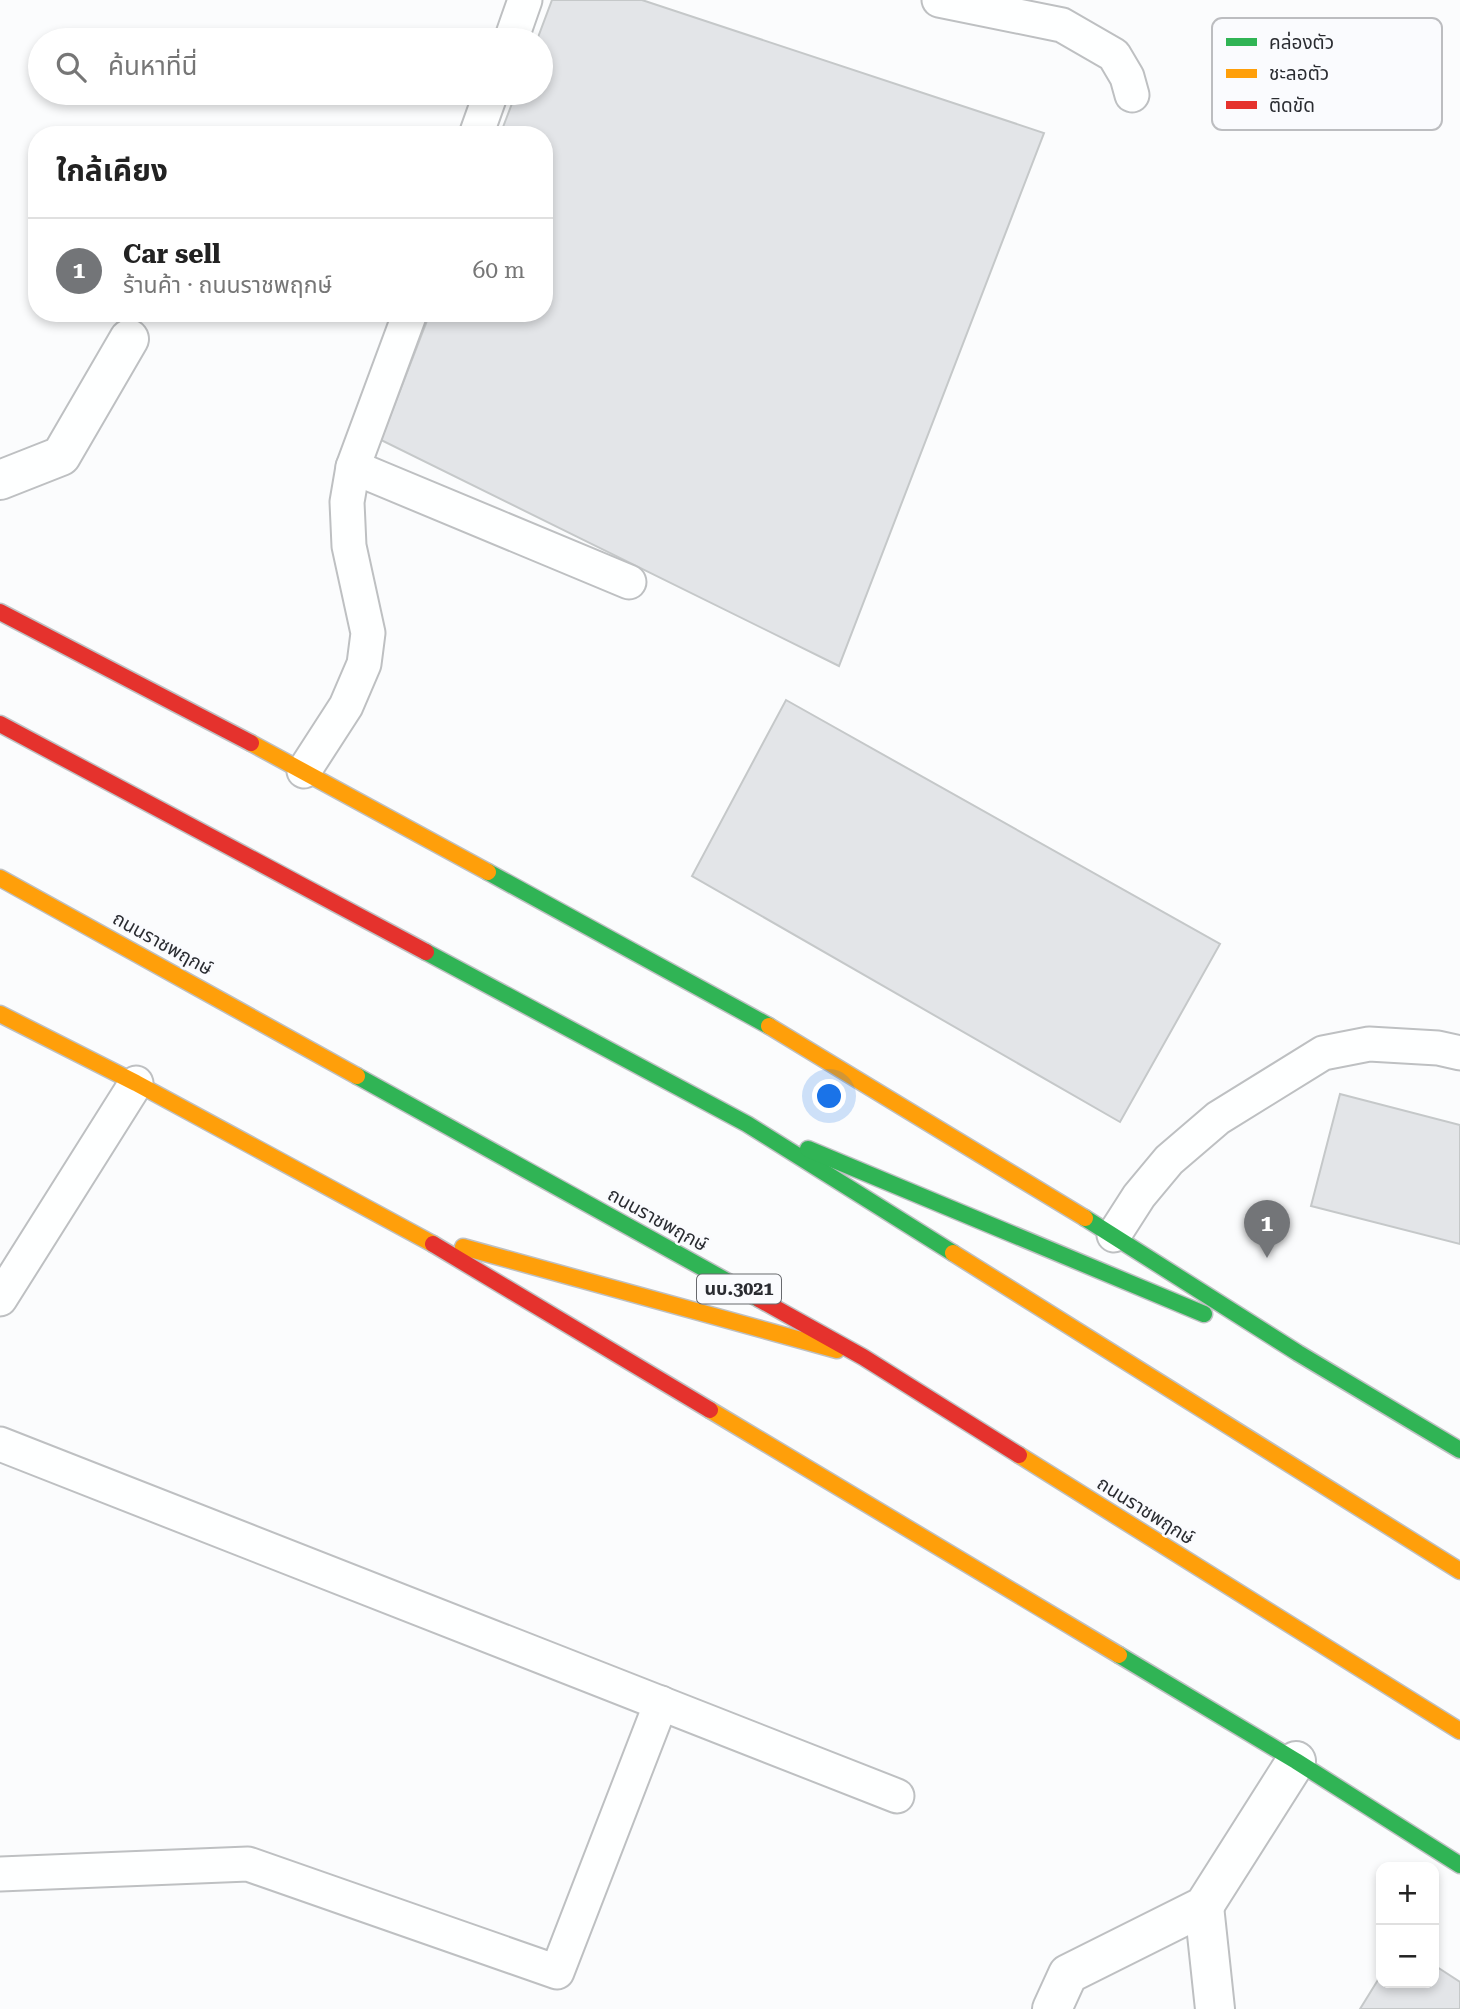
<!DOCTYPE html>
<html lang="th">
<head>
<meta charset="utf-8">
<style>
	:root { --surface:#fff; --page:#f6f6f6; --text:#222; --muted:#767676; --line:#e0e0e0; --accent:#737578 }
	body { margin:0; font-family:"Roboto Serif","Noto Sans Thai",serif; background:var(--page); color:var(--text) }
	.controls { position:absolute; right:21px; bottom:21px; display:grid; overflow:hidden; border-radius:14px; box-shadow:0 4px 10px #0003 }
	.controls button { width:63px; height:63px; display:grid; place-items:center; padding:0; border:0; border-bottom:2px solid var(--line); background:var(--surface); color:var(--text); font:35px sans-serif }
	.you { position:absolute; left:830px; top:1097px; width:24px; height:24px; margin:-18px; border:5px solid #fff; border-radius:50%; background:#1a73e8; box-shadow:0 0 0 10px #1a73e833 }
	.badge { display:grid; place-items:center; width:46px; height:46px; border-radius:50%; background:var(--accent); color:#fff; font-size:23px; font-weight:700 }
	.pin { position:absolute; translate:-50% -58px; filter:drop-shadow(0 2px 4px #0008) }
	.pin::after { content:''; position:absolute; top:37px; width:24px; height:21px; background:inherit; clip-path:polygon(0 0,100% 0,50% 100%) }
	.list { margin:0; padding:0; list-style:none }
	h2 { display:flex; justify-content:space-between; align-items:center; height:91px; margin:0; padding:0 28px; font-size:30px }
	h2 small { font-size:23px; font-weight:400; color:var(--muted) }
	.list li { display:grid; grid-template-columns:46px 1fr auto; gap:21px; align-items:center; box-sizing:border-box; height:105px; padding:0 28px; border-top:2px solid var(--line) }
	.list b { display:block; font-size:26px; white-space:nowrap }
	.list p { margin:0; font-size:23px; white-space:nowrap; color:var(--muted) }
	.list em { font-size:23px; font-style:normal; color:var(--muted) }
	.icon { flex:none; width:38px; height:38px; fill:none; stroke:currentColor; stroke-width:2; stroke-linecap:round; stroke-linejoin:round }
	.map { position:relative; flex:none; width:1460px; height:2009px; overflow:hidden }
	.search { position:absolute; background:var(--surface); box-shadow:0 4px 10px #0003; left:28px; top:28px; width:525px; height:77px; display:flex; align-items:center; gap:18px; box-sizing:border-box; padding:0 24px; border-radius:38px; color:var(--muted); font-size:26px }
	.panel { position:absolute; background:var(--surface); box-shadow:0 4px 10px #0003; left:28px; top:126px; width:525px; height:196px; border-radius:28px }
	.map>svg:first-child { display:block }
	.building { fill:#e3e5e8; stroke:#c5c8c9; stroke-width:2 }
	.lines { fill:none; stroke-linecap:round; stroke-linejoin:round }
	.lane-casing { stroke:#bec0c2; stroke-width:37 }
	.street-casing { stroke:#bec0c2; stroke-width:42 }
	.fast-casing { stroke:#bec0c2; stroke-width:19 }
	.slow-casing { stroke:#bec0c2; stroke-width:19 }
	.jam-casing { stroke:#bec0c2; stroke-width:19 }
	.lane { stroke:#feffff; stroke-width:33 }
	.street { stroke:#feffff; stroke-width:38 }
	.fast { stroke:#30b455; stroke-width:16 }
	.slow { stroke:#ff9f0a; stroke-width:16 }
	.jam { stroke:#e5322d; stroke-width:16 }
	.labels { text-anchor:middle; stroke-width:5; stroke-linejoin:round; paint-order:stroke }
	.shield { fill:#fafbfe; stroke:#686a6e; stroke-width:2 }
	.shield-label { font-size:18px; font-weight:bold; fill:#2a2c31 }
	.street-label { font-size:19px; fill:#2a2c31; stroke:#fafbfe }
	.key { fill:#fafbfe; stroke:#bcbdc0; stroke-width:2 }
	.key-label { font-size:19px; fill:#2a2c31 }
</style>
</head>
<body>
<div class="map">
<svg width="1460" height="2009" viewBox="0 0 1460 2009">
	<rect width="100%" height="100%" fill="#fbfcfd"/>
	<g class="building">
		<polygon points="552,0 642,0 1044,133 839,666 381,440 430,313 544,313 544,135 500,135 516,93 541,93 541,40 537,40"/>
		<polygon points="786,700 1220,944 1120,1122 692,876"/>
		<polygon points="1340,1094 1460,1125 1460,1244 1311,1206"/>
		<polygon points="1434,1965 1460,1982 1460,2009 1360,2009 1381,1975 1381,1983 1434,1983"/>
	</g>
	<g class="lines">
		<defs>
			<g id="lane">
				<polyline points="939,0 1062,25 1114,55 1127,77 1132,95"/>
				<polyline points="511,40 525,0"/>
				<polyline points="476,135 491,93"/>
				<polyline points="353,467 629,582"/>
				<polyline points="304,771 346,706 364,664 368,633 349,546 347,502 353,467 410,313"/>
				<polyline points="1114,1235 1139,1196 1169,1160 1218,1118 1323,1053 1369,1044 1438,1048 1460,1053"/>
				<polyline points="0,1299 136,1083"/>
				<polyline points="0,1444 897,1796"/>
				<polyline points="0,1874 248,1864 557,1972 661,1703"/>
			</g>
			<g id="street">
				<polyline points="0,480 61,456 129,339"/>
				<polyline points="1204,1906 1215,2009"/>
				<polyline points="1052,2009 1068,1974 1204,1906 1296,1761"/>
			</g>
			<g id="fast">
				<polyline points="488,872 769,1026"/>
				<polyline points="426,952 747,1124 953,1253"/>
				<polyline points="357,1076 759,1299"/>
				<polyline points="808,1149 1204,1314"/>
				<polyline points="1085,1218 1298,1353 1460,1450"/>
				<polyline points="1119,1655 1296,1761 1460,1865"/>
			</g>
			<g id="slow">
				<polyline points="251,743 488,872"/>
				<polyline points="0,878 357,1076"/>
				<polyline points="0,1014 136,1083 433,1244"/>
				<polyline points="769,1026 1085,1218"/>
				<polyline points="463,1247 837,1350"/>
				<polyline points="953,1253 1460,1571"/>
				<polyline points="710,1410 1119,1655"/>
				<polyline points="1019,1455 1460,1731"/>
			</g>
			<g id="jam">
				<polyline points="0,612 251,743"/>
				<polyline points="0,724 426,952"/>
				<polyline points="433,1244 710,1410"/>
				<polyline points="759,1299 863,1357 1019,1455"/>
			</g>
		</defs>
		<use href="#lane" class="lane-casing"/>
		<use href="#street" class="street-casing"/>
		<use href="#fast" class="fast-casing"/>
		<use href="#slow" class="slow-casing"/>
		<use href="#jam" class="jam-casing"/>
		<use href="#lane" class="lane"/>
		<use href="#street" class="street"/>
		<use href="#fast" class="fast"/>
		<use href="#slow" class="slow"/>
		<use href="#jam" class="jam"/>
	</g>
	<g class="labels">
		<rect class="shield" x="697" y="1274.5" width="84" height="29" rx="5"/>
		<g class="shield-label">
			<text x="739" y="1295">นบ.3021</text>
		</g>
		<g class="street-label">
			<text transform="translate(163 943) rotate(29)" y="7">ถนนราชพฤกษ์</text>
			<text transform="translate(658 1219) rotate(29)" y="7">ถนนราชพฤกษ์</text>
			<text transform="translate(1146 1510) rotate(32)" y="7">ถนนราชพฤกษ์</text>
		</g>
	</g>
	<rect x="1212" y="18" width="230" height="112" rx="10" class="key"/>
	<rect x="1226" y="38" width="31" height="8" fill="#30b455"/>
	<rect x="1226" y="69" width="31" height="9" fill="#ff9f0a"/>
	<rect x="1226" y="101" width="31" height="8" fill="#e5322d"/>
	<g class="key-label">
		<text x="1269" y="49">คล่องตัว</text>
		<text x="1269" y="80">ชะลอตัว</text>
		<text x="1269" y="112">ติดขัด</text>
	</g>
</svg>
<div class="controls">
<button>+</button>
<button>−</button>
</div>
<div class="you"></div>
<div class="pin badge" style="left:1267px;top:1258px">1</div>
<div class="search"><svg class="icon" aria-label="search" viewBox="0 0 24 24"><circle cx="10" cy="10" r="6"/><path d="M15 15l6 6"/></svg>ค้นหาที่นี่</div>
<section class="panel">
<h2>ใกล้เคียง<small></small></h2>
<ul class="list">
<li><span class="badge">1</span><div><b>Car sell</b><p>ร้านค้า · ถนนราชพฤกษ์</p></div><em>60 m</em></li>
</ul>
</section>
</div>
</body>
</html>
